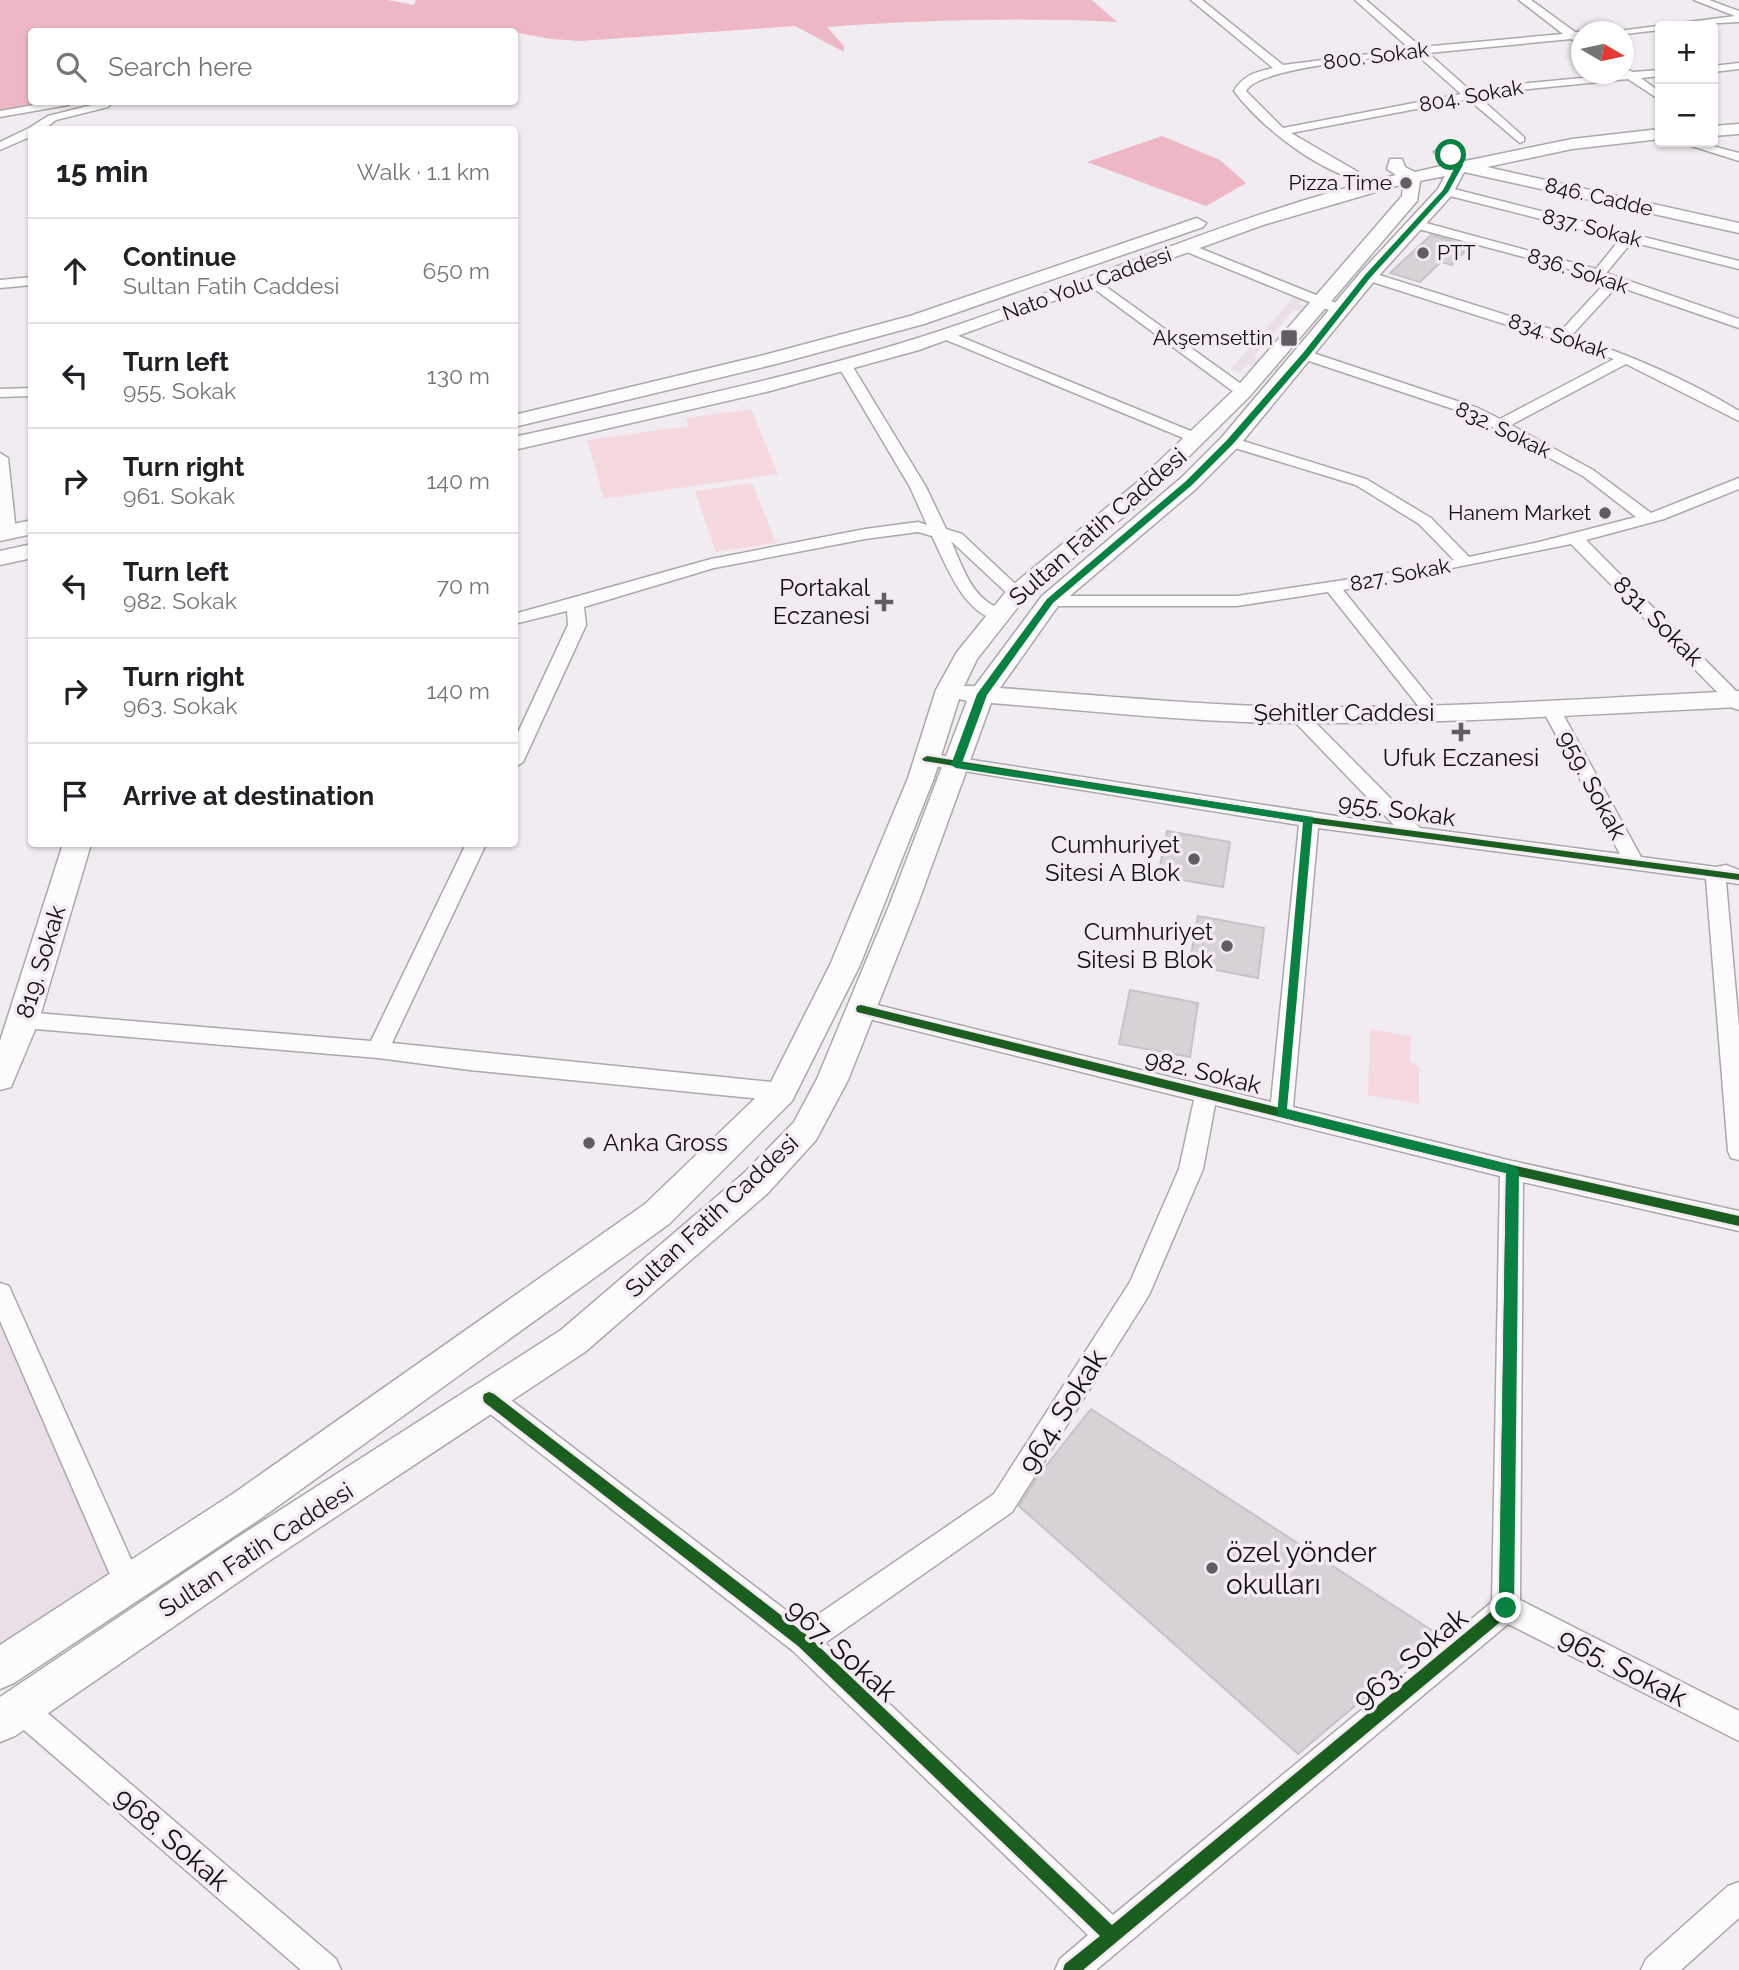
<!DOCTYPE html>
<html lang="en">
<head>
<meta charset="utf-8">
<style>
	:root { --surface:#fff; --page:#f2f2f2; --text:#202124; --muted:#757577; --line:#e0e0e0 }
	body { margin:0; font-family:Raleway,sans-serif; background:var(--page); color:var(--text) }
	.controls { position:absolute; right:21px; top:21px; display:grid; overflow:hidden; border-radius:7px; box-shadow:0 2px 5px #0004 }
	.controls button { width:63px; height:63px; display:grid; place-items:center; padding:0; border:0; border-bottom:2px solid var(--line); background:var(--surface); color:var(--text); font:35px sans-serif }
	.compass { position:absolute; left:1571px; top:21px; width:63px; height:63px; border-radius:50%; background:var(--surface); box-shadow:0 2px 5px #0004; rotate:99deg }
	.stop { position:absolute; width:21px; height:21px; margin:-16px; border:5px solid #0b8043; border-radius:50%; background:#fff }
	.stop.end { background:#0b8043; border-color:#fff; box-shadow:0 2px 7px #0008 }
	.list { margin:0; padding:0; list-style:none }
	h2 { display:flex; justify-content:space-between; align-items:center; height:91px; margin:0; padding:0 28px; font-size:30px }
	h2 small { font-size:23px; font-weight:400; color:var(--muted) }
	.list li { display:grid; grid-template-columns:46px 1fr auto; gap:21px; align-items:center; box-sizing:border-box; height:105px; padding:0 28px; border-top:2px solid var(--line) }
	.list b { display:block; font-size:26px; white-space:nowrap }
	.list p { margin:0; font-size:23px; white-space:nowrap; color:var(--muted) }
	.list em { font-size:23px; font-style:normal; color:var(--muted) }
	.icon { flex:none; width:38px; height:38px; fill:none; stroke:currentColor; stroke-width:2; stroke-linecap:round; stroke-linejoin:round }
	.map { position:relative; flex:none; width:1739px; height:1970px; overflow:hidden }
	.search { position:absolute; background:var(--surface); box-shadow:0 2px 5px #0004; left:28px; top:28px; width:490px; height:77px; display:flex; align-items:center; gap:18px; box-sizing:border-box; padding:0 24px; border-radius:7px; color:var(--muted); font-size:26px }
	.panel { position:absolute; background:var(--surface); box-shadow:0 2px 5px #0004; left:28px; top:126px; width:490px; height:721px; border-radius:7px }
	.map>svg:first-child { display:block }
	.built { fill:#eadfe9; fill-rule:evenodd }
	.green { fill:#f6d8df }
	.forest { fill:#eeb7c4 }
	.building { fill:#d6d2d6; stroke:#c6c3c7; stroke-width:2 }
	.lines { fill:none; stroke-linecap:round; stroke-linejoin:round }
	.street-casing { stroke:#aba7aa; stroke-width:3 }
	.secondary-casing { stroke:#aba7aa; stroke-width:3 }
	.street { fill:#fdfcfd; fill-rule:evenodd }
	.secondary { fill:#fdfcfd; fill-rule:evenodd }
	.cycleway-casing { stroke:#f3eaf2; stroke-width:5 }
	.cycleway { fill:#1b5e20; fill-rule:evenodd }
	.route { fill:#0b8043 }
	.poi-dot { fill:#615d61; stroke:#f3eaf2; stroke-width:2.5 }
	.labels { text-anchor:middle; stroke-width:7; stroke-linejoin:round; paint-order:stroke }
	.far-street-label { font-size:21px; fill:#131013; stroke:#f3eaf2 }
	.far-poi-label { font-size:21px; fill:#131013; stroke:#f3eaf2; text-anchor:end }
	.street-label { font-size:24px; fill:#131013; stroke:#f3eaf2 }
	.poi-label { font-size:24px; fill:#131013; stroke:#f3eaf2; text-anchor:end }
	.near-street-label { font-size:28px; fill:#131013; stroke:#f3eaf2 }
	.near-poi-label { font-size:28px; fill:#131013; stroke:#f3eaf2; text-anchor:start }
</style>
</head>
<body>
<div class="map">
<svg width="1739" height="1970" viewBox="0 0 1739 1970">
	<rect width="100%" height="100%" fill="#f1ecf1"/>
	<g class="built">
		<path d="M1295,295L1304,297L1299,304L1310,307H1326L1323,310L1337,313L1351,309L1290,385L1281,382L1287,374L1247,364L1240,372L1231,369ZM1294,309L1332,319L1292,369L1278,365L1281,360L1265,361L1253,358Z"/>
		<polygon points="0,1293 128,1584 0,1669"/>
	</g>
	<g class="green">
		<polygon points="751,409 778,474 604,499 587,440 688,426 686,418"/>
		<polygon points="752,483 776,543 716,552 695,491"/>
		<polygon points="1370,1029 1411,1036 1410,1062 1419,1066 1419,1104 1368,1095"/>
	</g>
	<g class="forest">
		<path d="M0,0H388L414,5L416,0H1092L1117,22C1020,17 924,20 827,27L844,46V52L795,26L580,41L551,39L514,32H32V102H65L0,114Z"/>
		<polygon points="1162,136 1220,160 1246,183 1206,206 1087,162"/>
	</g>
	<g class="building">
		<polygon points="1431,235 1470,246 1452,265 1441,262 1420,282 1390,273"/>
		<polygon points="1167,831 1230,842 1223,887 1158,876"/>
		<polygon points="1198,916 1264,928 1258,978 1189,965"/>
		<polygon points="1130,990 1198,1003 1190,1057 1119,1044"/>
		<polygon points="1091,1409 1439,1635 1298,1754 1019,1506 1038,1476"/>
	</g>
	<g class="lines">
		<defs>
			<g id="street">
				<path d="M1191,0H1202L1283,65L1410,49L1355,0H1366L1421,47L1563,34L1519,0H1531L1575,32H1582V43L1571,39L1428,53L1472,92L1509,85L1624,74L1625,69L1633,72L1660,70V76L1641,78L1660,92V100L1628,79L1509,91L1479,97L1524,137V141L1520,143L1468,99L1291,133L1358,172L1360,175L1354,179C1312,166 1260,126 1234,91C1243,75 1256,72 1273,68ZM1416,54L1461,94L1283,128L1246,91C1258,67 1386,57 1416,54Z"/>
				<polygon points="1694,0 1709,0 1739,11 1739,22 1660,26 1660,30 1624,34 1624,32 1611,32 1735,16"/>
				<polygon points="1739,63 1739,69 1713,72 1713,66"/>
				<polygon points="51,102 74,102 68,105 0,117 0,111"/>
				<polygon points="104,102 110,105 108,107 56,120 43,130 32,130 32,136 0,150 0,142 29,128 48,116"/>
				<polygon points="1679,142 1697,142 1739,153 1739,161"/>
				<path d="M1446,187L1739,261V269L1632,242L1606,273L1739,319V328L1617,286L1571,336C1631,355 1686,379 1739,411V421L1626,364L1511,425L1593,470L1651,513L1739,478V489L1664,519L1586,540L1739,694V710L1733,708L1571,544L1343,590L1439,709L1442,713L1439,717H1427L1328,592L1237,606H1050L1042,601L1050,596H1237L1378,575L1454,560L1419,524L1356,485L1225,445L1222,442L1230,437L1366,479L1431,518L1469,557L1539,542L1636,517L1583,476L1468,414L1300,358L1298,355L1305,351L1310,352L1478,408L1500,419L1614,359L1363,279V273H1373L1560,332L1606,282L1565,268L1411,227V221L1415,220L1596,269L1620,239L1442,194V188Z"/>
				<polygon points="1187,243 1346,307 1348,310 1341,314 1336,313 1182,250 1182,244"/>
				<polygon points="32,277 32,285 0,288 0,280"/>
				<polygon points="1094,278 1248,389 1250,392 1248,395 1238,395 1089,285 1089,279"/>
				<polygon points="944,330 1203,436 1206,439 1198,444 1193,442 939,337 937,334"/>
				<path d="M844,360L851,364L926,487L946,529L962,534L1025,593L1023,597H1011L951,541C960,561 968,586 985,600C992,607 1003,607 1009,614L1007,618C968,627 945,562 932,536L918,532L865,539L714,568L584,607L586,625L523,762L514,768V741L568,625L567,611L514,624V614L711,559L865,529L918,522L927,525L910,487L837,364Z"/>
				<polygon points="32,388 32,396 0,397 0,389"/>
				<polygon points="0,453 8,458 16,532 8,537 0,532"/>
				<path d="M1550,701L1559,707L1641,857L1716,867L1726,865L1739,870V884L1726,882L1739,1027V1160L1731,1158L1728,1151L1706,879L1318,828L1293,1107L1512,1161L1739,1211V1231L1523,1182L1520,1600L1739,1711V1741L1508,1624L1096,1970H1055L1060,1959L1088,1935L793,1651L480,1406L476,1398L480,1390L489,1386L498,1390L804,1624L994,1494L1130,1282L1179,1169L1194,1100L861,1017L853,1015L850,1009L853,1003L861,1001L1271,1102L1299,825L927,765L920,763L918,759L920,755L927,753L1394,825L1292,719L1289,715L1298,709L1304,711L1420,828L1620,854L1541,707ZM1215,1105L1500,1176L1492,1602L1113,1915L825,1643L1012,1512L1149,1295L1203,1169Z"/>
				<polygon points="466,844 486,844 392,1043 781,1083 789,1086 792,1092 789,1098 781,1101 470,1070 378,1058 24,1028 16,1026 13,1020 16,1014 24,1012 371,1041"/>
				<polygon points="0,1283 9,1286 12,1293 138,1575 142,1584 138,1593 128,1597 118,1593 0,1321"/>
				<polygon points="20,1694 30,1698 336,1959 341,1970 301,1970 10,1718 6,1708 10,1698"/>
				<polygon points="1739,1882 1739,1918 1681,1970 1641,1970 1646,1959 1728,1886"/>
			</g>
			<g id="secondary">
				<polygon points="1739,124 1739,134 1713,136 1713,126"/>
				<path d="M1660,129V139L1572,149L1487,167L1739,223V233L1464,172L1452,195L1375,280L1238,447L1197,488L1058,606L1000,688C1098,695 1196,705 1295,707C1443,709 1591,698 1739,691V707C1592,714 1445,724 1299,723C1196,723 1094,711 991,703L917,906L848,1080L816,1140L767,1194L585,1352L263,1565L15,1736L0,1742V1697L235,1539L561,1330L743,1174L794,1122L817,1079L889,906L967,701L959,699L934,778L860,965L792,1101L669,1224L260,1519L14,1683L0,1689V1645L234,1493L645,1204L770,1084L830,965L908,778L936,690L957,652L1009,588L1134,485L1236,388L1402,196L1403,184L1263,225L919,350L770,391L514,450V437C645,408 777,381 905,342C1070,291 1227,215 1396,175L1387,169L1390,159H1402L1405,167L1415,172L1450,164L1434,152L1442,147L1457,151L1465,161L1572,139ZM1445,176L1438,189L1361,272L1222,437L1181,478L1042,596L975,686H964L977,659L1025,598L1150,495L1250,396L1417,201L1420,181Z"/>
				<polygon points="1197,218 1206,223 1203,227 924,324 776,364 514,427 514,415 764,355 910,316"/>
				<polygon points="32,520 32,534 0,541 0,527"/>
				<polygon points="32,544 32,558 0,565 0,551"/>
				<polygon points="63,844 91,844 39,1020 11,1087 0,1090 0,1041"/>
			</g>
		</defs>
		<use href="#street" class="street-casing"/>
		<use href="#secondary" class="secondary-casing"/>
		<use href="#street" class="street"/>
		<use href="#secondary" class="secondary"/>
		<defs>
			<g id="cycleway">
				<polygon points="927,756 1309,817 1739,874 1739,880 1309,823 924,761 922,759"/>
				<polygon points="861,1005 1512,1165 1739,1216 1739,1226 1518,1176 1513,1608 1511,1613 1083,1970 1063,1970 1065,1964 1100,1936 798,1646 484,1402 483,1398 484,1394 489,1392 494,1394 808,1636 1112,1925 1499,1605 1506,1173 857,1012 856,1009 857,1006"/>
			</g>
		</defs>
		<use href="#cycleway" class="cycleway-casing"/>
		<use href="#cycleway" class="cycleway"/>
	</g>
	<polygon class="route" points="1449,153 1454,153 1463,165 1448,192 1370,278 1308,357 1233,444 1192,485 1053,603 987,695 962,763 1313,817 1287,1109 1512,1165 1519,1170 1514,1608 1512,1613 1506,1616 1501,1613 1499,1608 1506,1173 1277,1116 1303,822 956,768 951,765 977,694 1047,599 1186,481 1227,440 1303,353 1365,275 1443,190 1456,165"/>
	<g class="poi-dot">
		<circle cx="1406" cy="183" r="7"/>
		<circle cx="1423" cy="253" r="7"/>
		<rect x="1280" y="329" width="18" height="18" rx="3.5"/>
		<circle cx="1605" cy="513" r="7"/>
		<path d="M880.5 591.5h7v7h7v7h-7v7h-7v-7h-7v-7h7z"/>
		<path d="M1457.5 721.5h7v7h7v7h-7v7h-7v-7h-7v-7h7z"/>
		<circle cx="1194" cy="859" r="7"/>
		<circle cx="1227" cy="946" r="7"/>
		<circle cx="589" cy="1143" r="7"/>
		<circle cx="1212" cy="1568" r="7"/>
	</g>
	<g class="labels">
		<g class="far-street-label">
			<text transform="translate(1376 56) rotate(-7)" y="7">800. Sokak</text>
			<text transform="translate(1471 96) rotate(-10)" y="7">804. Sokak</text>
			<text transform="translate(1599 197) rotate(13)" y="7">846. Cadde</text>
			<text transform="translate(1592 228) rotate(14)" y="7">837. Sokak</text>
			<text transform="translate(1578 271) rotate(18)" y="7">836. Sokak</text>
			<text transform="translate(1087 284) rotate(-20)" y="7">Nato Yolu Caddesi</text>
			<text transform="translate(1558 336) rotate(18)" y="7">834. Sokak</text>
			<text transform="translate(1503 430) rotate(26)" y="7">832. Sokak</text>
			<text transform="translate(1400 575) rotate(-11)" y="7">827. Sokak</text>
		</g>
		<g class="far-poi-label">
			<text x="1392" y="190">Pizza Time</text>
			<text x="1437" y="260" text-anchor="start">PTT</text>
			<text x="1273" y="345">Akşemsettin</text>
			<text x="1591" y="520">Hanem Market</text>
		</g>
		<g class="street-label">
			<text transform="translate(1098 527) rotate(-41)" y="8">Sultan Fatih Caddesi</text>
			<text transform="translate(1658 621) rotate(45)" y="8">831. Sokak</text>
			<text x="1344" y="721">Şehitler Caddesi</text>
			<text transform="translate(1592 785) rotate(62)" y="8">959. Sokak</text>
			<text transform="translate(1397 810) rotate(8)" y="8">955. Sokak</text>
			<text transform="translate(41 962) rotate(-73)" y="8">819. Sokak</text>
			<text transform="translate(1203 1072) rotate(14)" y="8">982. Sokak</text>
			<text transform="translate(712 1216) rotate(-43)" y="8">Sultan Fatih Caddesi</text>
			<text transform="translate(256 1550) rotate(-33)" y="8">Sultan Fatih Caddesi</text>
		</g>
		<g class="poi-label">
			<text x="870" y="596">Portakal<tspan x="870" dy="28">Eczanesi</tspan></text>
			<text x="1461" y="766" text-anchor="middle">Ufuk Eczanesi</text>
			<text x="1180" y="853">Cumhuriyet<tspan x="1180" dy="28">Sitesi A Blok</tspan></text>
			<text x="1213" y="940">Cumhuriyet<tspan x="1213" dy="28">Sitesi B Blok</tspan></text>
			<text x="603" y="1151" text-anchor="start">Anka Gross</text>
		</g>
		<g class="near-street-label">
			<text transform="translate(1062 1411) rotate(-58)" y="10">964. Sokak</text>
			<text transform="translate(842 1650) rotate(42)" y="10">967. Sokak</text>
			<text transform="translate(1410 1658) rotate(-40)" y="10">963. Sokak</text>
			<text transform="translate(1623 1667) rotate(27)" y="10">965. Sokak</text>
			<text transform="translate(172 1839) rotate(41)" y="10">968. Sokak</text>
		</g>
		<g class="near-poi-label">
			<text x="1226" y="1562">özel yönder<tspan x="1226" dy="32">okulları</tspan></text>
		</g>
	</g>
</svg>
<div class="controls">
<button>+</button>
<button>−</button>
</div>
<svg class="compass" viewBox="-18 -18 36 36"><path d="M0-13l5 13h-10z" fill="#e53935"/><path d="M0 13l5-13h-10z" fill="#757577"/></svg>
<div class="stop" style="left:1451px;top:155px"></div>
<div class="stop end" style="left:1506px;top:1608px"></div>
<div class="search"><svg class="icon" aria-label="search" viewBox="0 0 24 24"><circle cx="10" cy="10" r="6"/><path d="M15 15l6 6"/></svg>Search here</div>
<section class="panel">
<h2>15 min<small>Walk · 1.1 km</small></h2>
<ul class="list">
<li><svg class="icon" aria-label="ahead" viewBox="0 0 24 24"><path d="M12 20V5M6 11l6-6 6 6"/></svg><div><b>Continue</b><p>Sultan Fatih Caddesi</p></div><em>650 m</em></li>
<li><svg class="icon" aria-label="left" viewBox="0 0 24 24"><path d="M17 20v-9H6M10 6l-5 5 5 5"/></svg><div><b>Turn left</b><p>955. Sokak</p></div><em>130 m</em></li>
<li><svg class="icon" aria-label="right" viewBox="0 0 24 24"><path d="M7 20v-9h11M14 6l5 5-5 5"/></svg><div><b>Turn right</b><p>961. Sokak</p></div><em>140 m</em></li>
<li><svg class="icon" aria-label="left" viewBox="0 0 24 24"><path d="M17 20v-9H6M10 6l-5 5 5 5"/></svg><div><b>Turn left</b><p>982. Sokak</p></div><em>70 m</em></li>
<li><svg class="icon" aria-label="right" viewBox="0 0 24 24"><path d="M7 20v-9h11M14 6l5 5-5 5"/></svg><div><b>Turn right</b><p>963. Sokak</p></div><em>140 m</em></li>
<li><svg class="icon" aria-label="arrive" viewBox="0 0 24 24"><path d="M6 21V4h12l-3 4 3 4H6"/></svg><div><b>Arrive at destination</b></div></li>
</ul>
</section>
</div>
</body>
</html>
